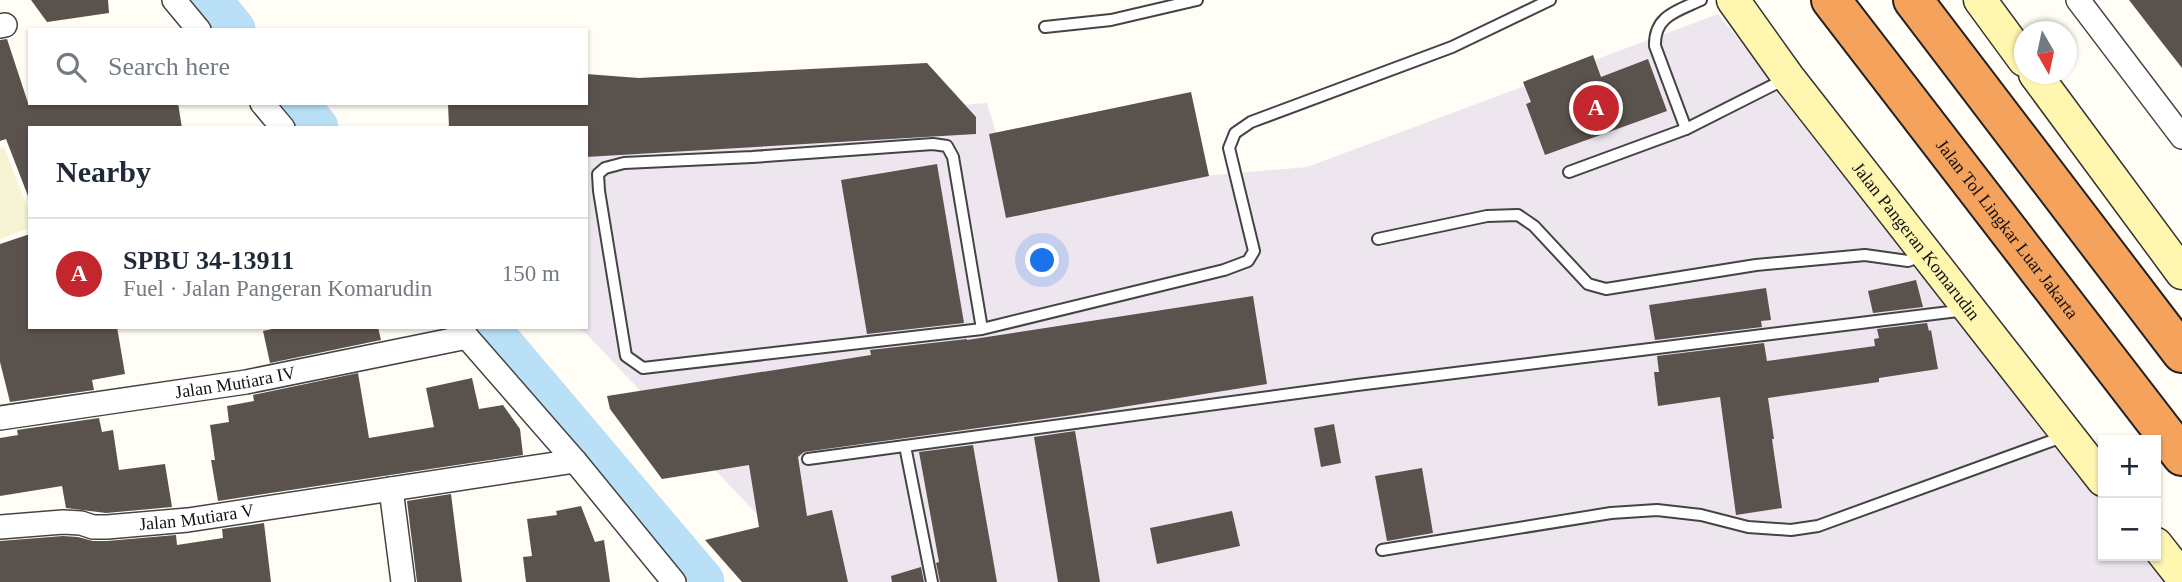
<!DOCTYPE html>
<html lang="en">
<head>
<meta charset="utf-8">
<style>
	:root { --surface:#fff; --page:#f6f6f7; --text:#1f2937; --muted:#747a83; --line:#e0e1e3; --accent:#c4262e }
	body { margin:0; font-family:"Times New Roman",serif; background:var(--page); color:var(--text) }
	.controls { position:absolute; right:21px; bottom:21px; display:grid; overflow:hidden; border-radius:0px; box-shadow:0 2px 5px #0004 }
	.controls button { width:63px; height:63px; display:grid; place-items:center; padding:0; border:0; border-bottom:2px solid var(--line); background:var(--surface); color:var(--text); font:35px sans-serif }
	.compass { position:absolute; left:2014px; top:21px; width:63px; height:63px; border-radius:50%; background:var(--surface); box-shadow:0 2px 5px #0004; rotate:171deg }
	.you { position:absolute; left:1043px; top:261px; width:24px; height:24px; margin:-18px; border:5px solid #fff; border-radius:50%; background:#1a73e8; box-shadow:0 0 0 10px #1a73e833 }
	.badge { display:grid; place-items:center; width:46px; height:46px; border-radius:50%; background:var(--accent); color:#fff; font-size:23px; font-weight:700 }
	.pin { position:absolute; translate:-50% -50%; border:4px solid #fff; box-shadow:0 2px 7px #0006 }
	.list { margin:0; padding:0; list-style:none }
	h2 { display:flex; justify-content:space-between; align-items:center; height:91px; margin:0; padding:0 28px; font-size:30px }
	h2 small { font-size:23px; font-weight:400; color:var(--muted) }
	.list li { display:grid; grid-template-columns:46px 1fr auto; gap:21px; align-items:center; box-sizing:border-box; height:112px; padding:0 28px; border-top:2px solid var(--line) }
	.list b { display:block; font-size:26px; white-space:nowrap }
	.list p { margin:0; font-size:23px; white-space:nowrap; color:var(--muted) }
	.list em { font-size:23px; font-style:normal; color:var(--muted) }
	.icon { flex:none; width:38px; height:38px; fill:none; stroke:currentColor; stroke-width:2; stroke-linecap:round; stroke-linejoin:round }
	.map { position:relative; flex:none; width:2182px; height:582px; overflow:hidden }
	.search { position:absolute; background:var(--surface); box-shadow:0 2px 5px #0004; left:28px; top:28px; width:560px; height:77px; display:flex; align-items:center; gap:18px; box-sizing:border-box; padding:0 24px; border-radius:0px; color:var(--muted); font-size:26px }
	.panel { position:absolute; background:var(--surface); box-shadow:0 2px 5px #0004; left:28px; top:126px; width:560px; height:203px; border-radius:0px }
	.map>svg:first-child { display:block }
	.industrial { fill:#eee6ef }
	.farmland { fill:#f6f3d4 }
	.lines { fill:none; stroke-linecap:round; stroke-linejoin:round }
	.river { stroke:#b9e0f7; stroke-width:47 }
	.building { fill:#5a524d }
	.lane-casing { stroke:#444; stroke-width:14 }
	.street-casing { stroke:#444; stroke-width:26 }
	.secondary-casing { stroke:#333; stroke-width:35 }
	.highway-casing { stroke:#222; stroke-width:42 }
	.lane { stroke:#fff; stroke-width:10 }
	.street { stroke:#fff; stroke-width:23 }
	.secondary { stroke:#fff6b0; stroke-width:32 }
	.highway { stroke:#f5a25d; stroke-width:38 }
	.labels { text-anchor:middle; stroke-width:7; stroke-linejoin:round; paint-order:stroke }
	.street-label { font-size:18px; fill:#111; stroke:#fff }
</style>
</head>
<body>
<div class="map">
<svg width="2182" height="582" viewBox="0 0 2182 582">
	<rect width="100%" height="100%" fill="#fffdf5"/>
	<polygon class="industrial" points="1718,14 2103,475 2103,556 2156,556 2182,582 821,582 580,327 586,327 586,135 987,103 1014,192 1307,167"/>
	<polygon class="farmland" points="4,147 30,215 30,228 0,239 0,148"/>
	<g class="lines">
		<g class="river">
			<polyline points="207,0 232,30"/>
			<polyline points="294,103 315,128"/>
			<polyline points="485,327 701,582"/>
		</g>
	</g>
	<g class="building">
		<polygon points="31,0 108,0 109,13 47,22"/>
		<polygon points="2129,0 2182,0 2182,68 2153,31"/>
		<polygon points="7,39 28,103 178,103 182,128 30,128 30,196 28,196 6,139 0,141 0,40"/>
		<polygon points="1593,55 1601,77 1648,59 1667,111 1545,155 1526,104 1531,102 1523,82"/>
		<polygon points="927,63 976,117 976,134 586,157 586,128 449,128 448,103 586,103 586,74 639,78"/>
		<polygon points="1191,92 1209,176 1006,218 989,134"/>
		<polygon points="937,164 964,323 867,334 841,180"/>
		<polygon points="30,234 30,327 117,327 125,374 92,380 94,390 10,402 0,362 0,244"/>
		<polygon points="1916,280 1923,307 1873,313 1868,291"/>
		<polygon points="1766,288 1771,320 1761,321 1762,327 1655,340 1649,305"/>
		<polygon points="1253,296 1267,384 1072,415 804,452 798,457 807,516 832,510 848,582 742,582 705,540 759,527 749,465 662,479 610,409 607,396 871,355 870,350 967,339 967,340"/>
		<polygon points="1927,323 1929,331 1931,330 1938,369 1879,378 1879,382 1768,398 1774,439 1772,439 1782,508 1736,515 1720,397 1658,406 1654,372 1659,372 1657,356 1764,343 1767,361 1875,346 1874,339 1879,338 1877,329"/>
		<polygon points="281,327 378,327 381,340 270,363 263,331"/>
		<polygon points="358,373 369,438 434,427 426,388 472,378 479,409 503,405 520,429 523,455 218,501 211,460 215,460 210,425 229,422 227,406 254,401 253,395"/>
		<polygon points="99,418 102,432 113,430 119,470 165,464 172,507 106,513 66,508 62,486 0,496 0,438 18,435 17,430"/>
		<polygon points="1334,424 1341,463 1321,467 1314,428"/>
		<polygon points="1075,431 1083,478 1100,582 1058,582 1034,437"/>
		<polygon points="973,445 997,582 940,582 936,563 939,562 919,452"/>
		<polygon points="1422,468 1433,533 1387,541 1375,476"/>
		<polygon points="451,494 462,582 417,582 407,501"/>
		<polygon points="581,506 595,542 604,540 610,582 526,582 523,557 532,556 527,519 557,515 556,511"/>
		<polygon points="1232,511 1240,546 1157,564 1150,528"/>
		<polygon points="264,523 271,582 0,582 0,541 63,536 78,537 93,541 107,541 176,535 177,545 223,538 222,529"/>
		<polygon points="921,567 924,582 892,582 891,576"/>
	</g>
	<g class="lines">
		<defs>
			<g id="lane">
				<polyline points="1045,27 1111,20 1197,0"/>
				<path d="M1686,129L1655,46C1654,16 1677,11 1701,0"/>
				<polyline points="1569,172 1686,129 1785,79"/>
				<polyline points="1378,239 1487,216 1518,215 1534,226 1588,284 1606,289 1756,265 1865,255 1908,261 1924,255"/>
				<polyline points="982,329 953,157 947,146 933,144 752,157 624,163 605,168 598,174 599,191 626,356 643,368 982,329 1224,270 1248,261 1254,251 1229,148 1235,133 1251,122 1452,47 1550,0"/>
				<polyline points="905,446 932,582"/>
				<polyline points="808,459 1357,385 1966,310"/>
				<polyline points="1382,550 1611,513 1657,510 1701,515 1748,527 1791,530 1818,526 2065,436"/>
			</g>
			<g id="street">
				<polyline points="174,0 199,30"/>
				<polyline points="2078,0 2182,137"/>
				<polyline points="0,26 5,25"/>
				<polyline points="262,103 283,128"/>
				<polyline points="458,327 575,461 674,582"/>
				<path id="s1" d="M0,418L246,382L467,337"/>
				<polyline points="391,489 403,582"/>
				<path id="s2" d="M0,527L63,522L81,523L93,527H107L188,520L575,461"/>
			</g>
			<g id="secondary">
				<path id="s3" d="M1733,0L1788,77L2103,480"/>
				<polyline points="1980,0 2024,60"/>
				<polyline points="2035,74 2182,273"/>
				<polyline points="2156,544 2182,577"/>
			</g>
			<g id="highway">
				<path id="s4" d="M1831,0L2182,456"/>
				<polyline points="1913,0 2182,353"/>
			</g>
		</defs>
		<use href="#lane" class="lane-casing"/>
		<use href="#street" class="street-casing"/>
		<use href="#secondary" class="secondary-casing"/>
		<use href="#highway" class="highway-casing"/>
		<use href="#lane" class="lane"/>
		<use href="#street" class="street"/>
		<use href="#secondary" class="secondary"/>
		<use href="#highway" class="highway"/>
	</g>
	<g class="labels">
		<g class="street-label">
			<text dy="6" stroke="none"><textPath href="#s4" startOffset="289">Jalan Tol Lingkar Luar Jakarta</textPath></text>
			<text dy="6" stroke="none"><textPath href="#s3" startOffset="303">Jalan Pangeran Komarudin</textPath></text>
			<text dy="6" stroke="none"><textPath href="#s1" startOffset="238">Jalan Mutiara IV</textPath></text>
			<text dy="6" stroke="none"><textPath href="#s2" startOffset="198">Jalan Mutiara V</textPath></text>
		</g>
	</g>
</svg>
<div class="controls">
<button>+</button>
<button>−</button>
</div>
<svg class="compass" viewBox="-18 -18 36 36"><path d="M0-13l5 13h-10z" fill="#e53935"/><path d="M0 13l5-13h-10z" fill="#747a83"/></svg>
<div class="you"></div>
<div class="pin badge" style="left:1596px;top:108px">A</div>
<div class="search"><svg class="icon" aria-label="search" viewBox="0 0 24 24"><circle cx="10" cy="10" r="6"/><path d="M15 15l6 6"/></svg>Search here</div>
<section class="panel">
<h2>Nearby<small></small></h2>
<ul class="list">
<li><span class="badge">A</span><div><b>SPBU 34-13911</b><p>Fuel · Jalan Pangeran Komarudin</p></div><em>150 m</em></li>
</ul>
</section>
</div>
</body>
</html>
